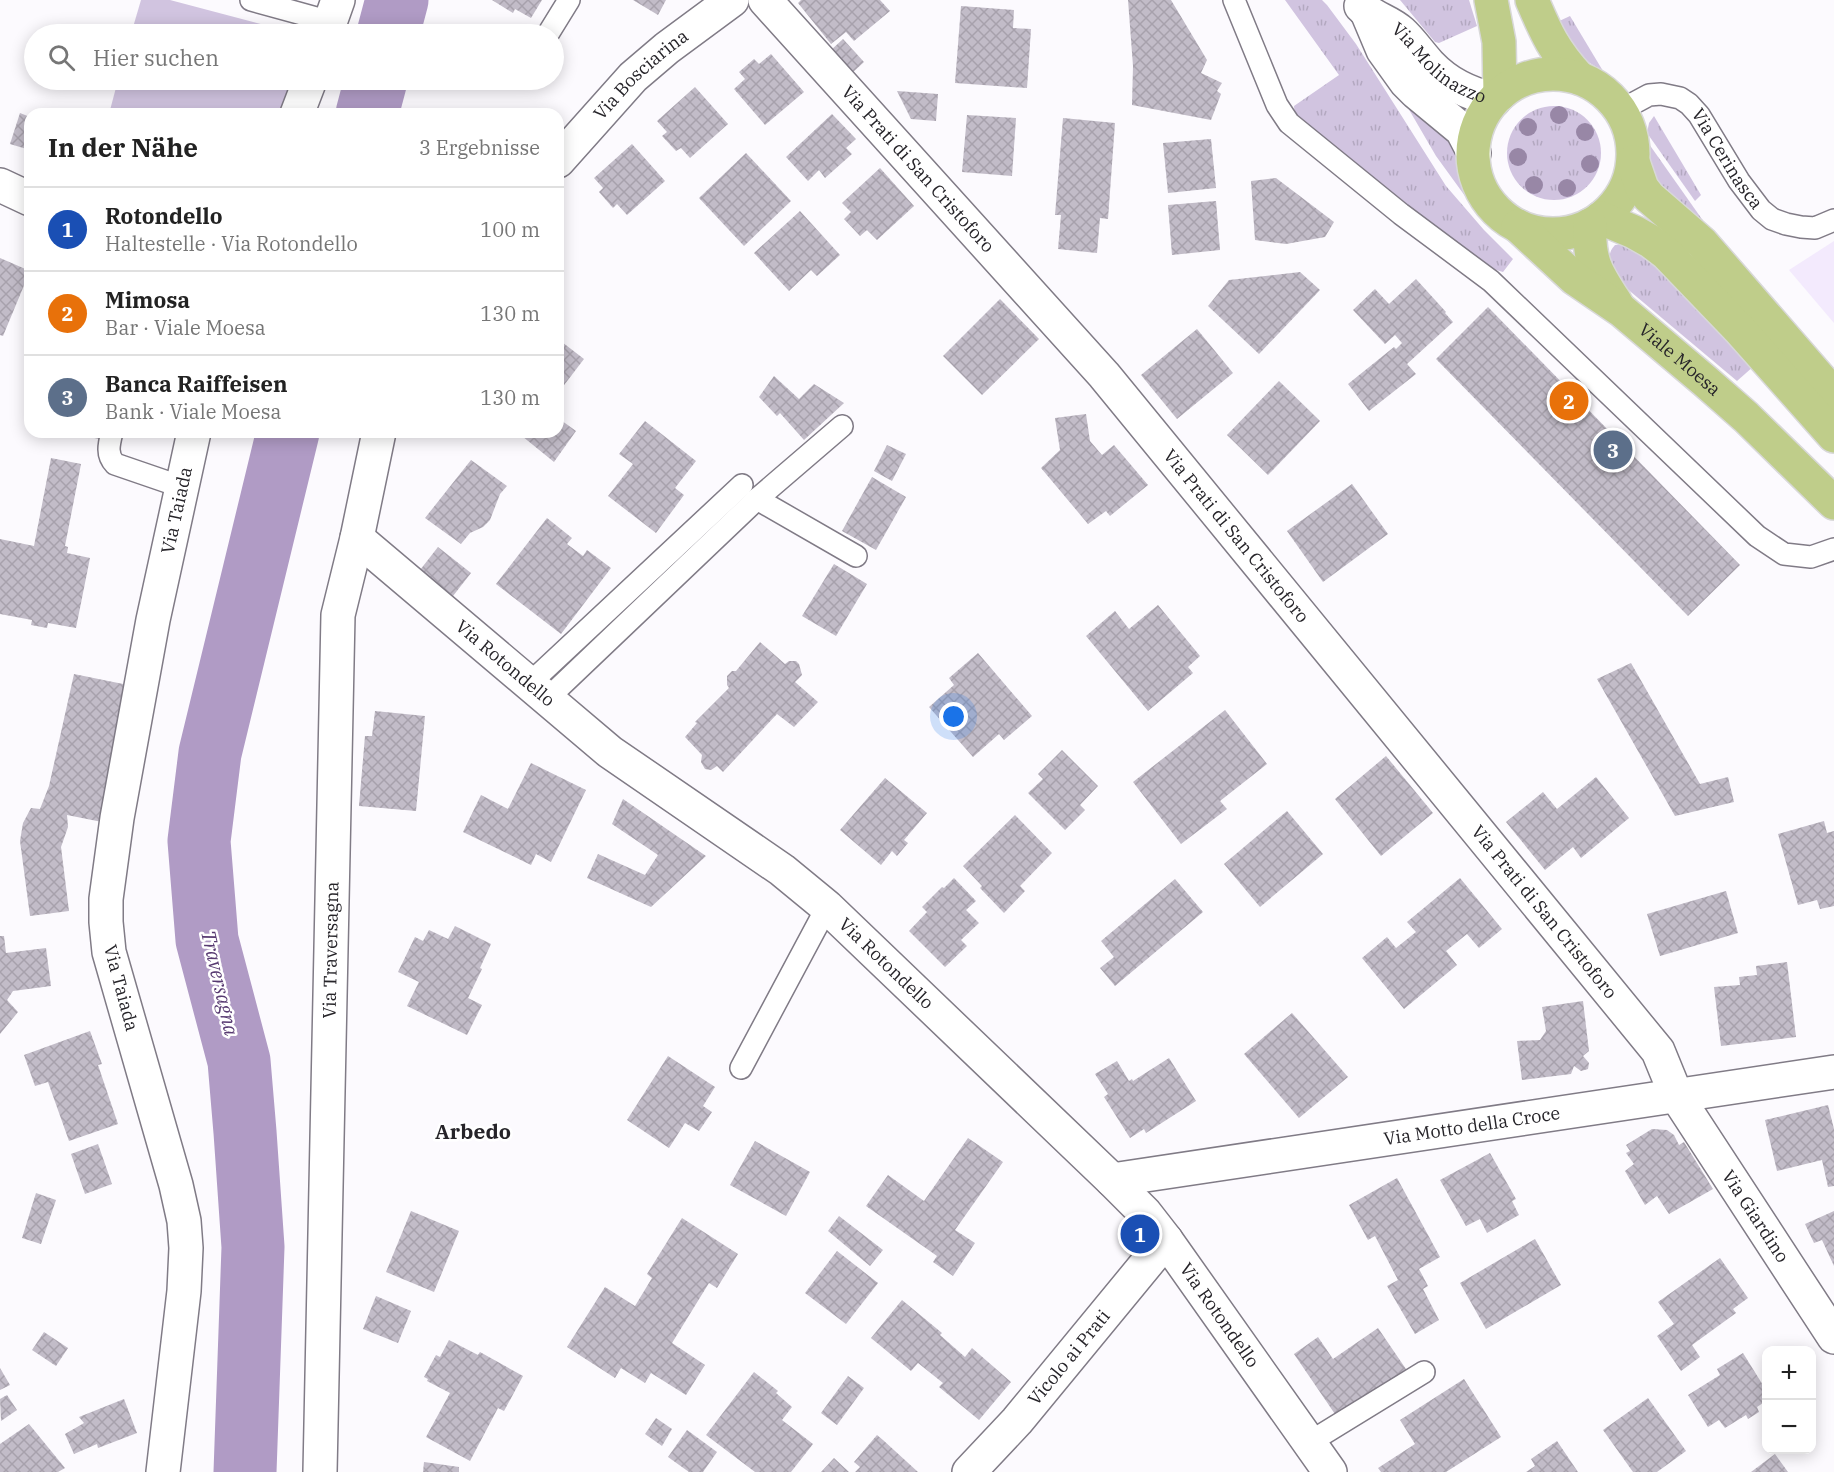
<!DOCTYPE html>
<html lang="de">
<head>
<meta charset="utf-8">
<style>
	:root { --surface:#fff; --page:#f2f2f2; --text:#222; --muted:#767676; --line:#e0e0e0; --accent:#111827 }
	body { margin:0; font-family:"IBM Plex Serif",serif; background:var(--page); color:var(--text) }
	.controls { position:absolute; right:18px; bottom:18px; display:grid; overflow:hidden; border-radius:12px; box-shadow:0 3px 15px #0003 }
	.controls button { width:54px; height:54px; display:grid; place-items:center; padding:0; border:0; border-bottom:2px solid var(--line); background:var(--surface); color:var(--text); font:30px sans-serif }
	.you { position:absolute; left:954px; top:717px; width:21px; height:21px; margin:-15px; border:4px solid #fff; border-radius:50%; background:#1a73e8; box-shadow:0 0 0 9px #1a73e833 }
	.badge { display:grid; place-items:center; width:39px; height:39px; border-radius:50%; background:var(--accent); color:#fff; font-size:20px; font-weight:700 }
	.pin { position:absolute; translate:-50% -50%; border:3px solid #fff; box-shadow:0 2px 6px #0006 }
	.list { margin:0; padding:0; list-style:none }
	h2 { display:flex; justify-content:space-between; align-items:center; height:78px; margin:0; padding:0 24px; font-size:26px }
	h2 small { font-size:20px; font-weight:400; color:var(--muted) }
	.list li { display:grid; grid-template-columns:39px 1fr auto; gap:18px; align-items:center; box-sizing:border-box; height:84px; padding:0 24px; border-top:2px solid var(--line) }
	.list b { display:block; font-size:22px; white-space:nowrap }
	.list p { margin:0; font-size:20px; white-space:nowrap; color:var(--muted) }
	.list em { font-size:20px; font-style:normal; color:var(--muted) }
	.icon { flex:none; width:33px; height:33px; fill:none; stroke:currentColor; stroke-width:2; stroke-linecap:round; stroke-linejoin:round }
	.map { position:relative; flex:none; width:1834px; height:1472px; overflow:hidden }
	.search { position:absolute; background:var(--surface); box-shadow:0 3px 15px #0003; left:24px; top:24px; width:540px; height:66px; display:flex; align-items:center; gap:15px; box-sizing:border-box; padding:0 21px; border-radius:33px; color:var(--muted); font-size:22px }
	.panel { position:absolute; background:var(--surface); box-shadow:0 3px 15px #0003; left:24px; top:108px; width:540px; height:330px; border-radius:18px }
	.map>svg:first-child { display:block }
	.built { fill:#f3eafd }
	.grass { fill:url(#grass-tufts) }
	.park { fill:#d1c4e0 }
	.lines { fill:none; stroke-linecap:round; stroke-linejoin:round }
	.river { stroke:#b09bc5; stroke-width:63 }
	.building { fill:url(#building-cross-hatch) }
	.lane-casing { stroke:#807b86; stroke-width:24 }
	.street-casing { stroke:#807b86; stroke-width:36 }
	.primary-casing { stroke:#d8d8d8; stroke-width:36 }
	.lane { stroke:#fff; stroke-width:21 }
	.street { stroke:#fff; stroke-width:33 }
	.primary { stroke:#bfcd8a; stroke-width:33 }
	.tree { fill:#9887a6 }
	.labels { text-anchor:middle; stroke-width:5; stroke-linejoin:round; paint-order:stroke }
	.street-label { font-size:18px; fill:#262429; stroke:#fff }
	.water-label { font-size:20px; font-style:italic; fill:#573a71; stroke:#fff }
	.quarter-label { font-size:21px; font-weight:bold; fill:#262429; stroke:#fff }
</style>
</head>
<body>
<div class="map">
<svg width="1834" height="1472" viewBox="0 0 1834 1472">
	<defs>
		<pattern id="grass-tufts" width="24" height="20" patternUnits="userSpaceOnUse" patternTransform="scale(1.5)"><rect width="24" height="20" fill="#d1c4e0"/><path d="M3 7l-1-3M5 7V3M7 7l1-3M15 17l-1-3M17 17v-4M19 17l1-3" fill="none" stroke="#b3a8c0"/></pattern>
		<pattern id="building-cross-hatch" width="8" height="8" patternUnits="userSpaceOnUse" patternTransform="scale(1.5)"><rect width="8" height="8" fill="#c2bcc8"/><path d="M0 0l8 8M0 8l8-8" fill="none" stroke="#a7a1ac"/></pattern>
	</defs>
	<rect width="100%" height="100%" fill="#fcfafe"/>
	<polygon class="built" points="1834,241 1834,323 1789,270"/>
	<g class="grass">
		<polygon points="1285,0 1322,0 1327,5 1356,44 1446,186 1484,230 1513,259 1503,272 1483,266 1407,204 1295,117 1294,106 1339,75"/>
		<polygon points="1400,0 1469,0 1477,26 1439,43 1435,42"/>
		<polygon points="1570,16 1603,71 1583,59 1555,23"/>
		<path d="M1404,101L1458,147C1458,165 1461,180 1468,197L1465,196L1436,156Z"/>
		<circle cx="1554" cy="153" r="47"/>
		<polygon points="1654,116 1701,195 1695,201 1647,133 1649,123"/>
		<polygon points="1649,144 1723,249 1658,184 1651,169 1648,153"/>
		<path d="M1624,244L1641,251L1754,366L1737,381L1625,287C1615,275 1602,258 1615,245Z"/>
	</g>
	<g class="park">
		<polygon points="141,0 170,0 276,28 284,34 131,34"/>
		<polygon points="118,80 297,80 283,114 109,114"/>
	</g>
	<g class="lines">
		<g class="river">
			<polyline points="388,34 397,0"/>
			<polyline points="367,114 376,80"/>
			<polyline points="245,1472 253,1247 245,1132 239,1061 207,940 199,841 210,753 288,432"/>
		</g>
	</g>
	<g class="building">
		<polygon points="492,0 542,0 531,18 515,9 513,13"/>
		<polygon points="633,0 666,0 658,15"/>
		<polygon points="801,0 880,0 890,11 854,41 846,32 831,44 798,3"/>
		<polygon points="1128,0 1171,0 1207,60 1201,73 1222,83 1217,91 1221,94 1211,120 1132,105 1133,66"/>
		<polygon points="961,6 1014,10 1013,28 1031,29 1027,88 955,83"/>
		<polygon points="843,39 864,62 851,74 830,51"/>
		<polygon points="771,54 804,92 765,125 734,89 745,79 739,72 754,59 759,64"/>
		<polygon points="695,87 728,124 690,158 681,148 676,151 662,136 667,132 657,121"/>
		<polygon points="897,91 938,94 936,121 911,119"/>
		<polygon points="20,113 30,117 30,150 10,144"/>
		<polygon points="832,114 856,139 846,148 852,154 825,178 819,170 808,181 786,157"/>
		<polygon points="967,115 1016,118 1012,176 962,172"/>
		<polygon points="1063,118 1115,123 1108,219 1100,218 1097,253 1058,249 1061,215 1055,215"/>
		<polygon points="1211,139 1216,188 1168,193 1163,143"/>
		<polygon points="632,144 665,181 627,215 617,204 613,208 599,192 603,188 594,178"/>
		<polygon points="746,153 791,201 744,246 699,198"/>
		<polygon points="880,168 914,206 877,240 867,230 860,236 844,219 851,212 842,203"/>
		<polygon points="1276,178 1334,222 1325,237 1286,244 1255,240 1251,181"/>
		<polygon points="1216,201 1220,250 1172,255 1168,205"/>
		<polygon points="800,211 840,255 817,276 811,270 789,291 754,253"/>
		<polygon points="0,258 30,271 3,336 0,335"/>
		<polygon points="1300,272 1320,290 1259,354 1208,306 1229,280"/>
		<polygon points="1416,279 1446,312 1445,313 1453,322 1407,364 1416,374 1369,411 1348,384 1394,347 1396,349 1402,343 1395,335 1385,344 1353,310 1375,289 1389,304"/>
		<polygon points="1000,299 1039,339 982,395 943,356"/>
		<polygon points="1488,307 1740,565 1688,616 1436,359"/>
		<polygon points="1197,329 1233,373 1177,419 1141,375"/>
		<polygon points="558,339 584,359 558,393"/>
		<polygon points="774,376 799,399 814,384 844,403 804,440 780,413 777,416 759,397"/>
		<polygon points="1279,381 1320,421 1268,475 1227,435"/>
		<polygon points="1086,414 1090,441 1102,455 1114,445 1148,485 1110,516 1106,511 1088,524 1041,468 1060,450 1055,418"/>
		<polygon points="558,418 576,431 554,462 517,432 558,432"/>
		<polygon points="645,421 696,461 675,488 684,495 656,533 608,496 633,464 619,454"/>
		<polygon points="71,432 108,432 106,441"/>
		<polygon points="887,445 906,454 892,481 874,471"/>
		<polygon points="51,458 81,464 65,546 68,547 67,553 90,558 76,628 48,623 47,628 31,625 32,620 0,614 0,539 34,546"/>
		<polygon points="471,460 507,486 500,494 490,520 483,527 470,533 461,544 425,518"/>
		<polygon points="872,477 906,497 876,550 842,531"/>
		<polygon points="1352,484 1388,534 1323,582 1287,531"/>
		<polygon points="547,518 572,538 567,544 583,556 587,550 611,568 561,634 496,584"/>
		<polygon points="438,547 471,573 453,596 420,570"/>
		<polygon points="834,564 867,584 836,636 802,616"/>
		<polygon points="1158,605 1200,656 1188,667 1193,673 1148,711 1086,636 1115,611 1129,629"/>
		<polygon points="760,642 785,664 789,661 796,661 799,664 802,675 795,682 818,702 794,727 777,714 723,772 717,766 711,770 705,769 701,762 702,755 685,737 697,723 695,722 729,688 727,685 727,676 732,671 736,671"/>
		<polygon points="978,653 1032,716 1004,740 999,734 973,757 929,707 954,685 949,678"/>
		<polygon points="1631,663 1700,784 1728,777 1734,802 1675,816 1597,679"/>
		<polygon points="74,674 128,685 107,823 67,815 68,827 61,847 69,911 30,916 20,841 23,823 31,808 40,809 49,786"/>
		<polygon points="1225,710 1267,764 1220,801 1227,809 1181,844 1133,782"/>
		<polygon points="375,711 425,716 416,811 359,806 365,736 372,736"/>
		<polygon points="1062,750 1098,786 1080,805 1085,810 1065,830 1028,793 1043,779 1038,774"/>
		<polygon points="1386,756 1433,813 1381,856 1335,799"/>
		<polygon points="531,763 586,790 551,862 536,854 531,865 463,832 481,795 508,809"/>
		<polygon points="1596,777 1629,818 1581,858 1573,847 1545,870 1506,822 1543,792 1557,809"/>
		<polygon points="885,778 927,813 904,840 908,843 897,856 892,851 881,865 840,830"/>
		<polygon points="623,799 706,856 651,907 587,878 598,854 645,875 658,855 612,824"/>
		<polygon points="1287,811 1323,854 1260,907 1224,864"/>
		<polygon points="1015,815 1052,853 1020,886 1025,891 1004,913 980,888 982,886 963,866"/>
		<polygon points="1824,821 1827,833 1834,831 1834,906 1820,909 1817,900 1798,905 1778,834"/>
		<polygon points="954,878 976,901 966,910 979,923 961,940 967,946 945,967 909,931 927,912 922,907 942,887 944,888"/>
		<polygon points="1460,878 1502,929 1479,948 1467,934 1446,951 1457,965 1404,1009 1362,958 1387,937 1396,948 1416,932 1407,922"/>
		<polygon points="1175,879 1203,912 1115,986 1100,968 1114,957 1101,941"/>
		<polygon points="1726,891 1738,933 1660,956 1647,914"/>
		<polygon points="455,926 491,944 480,968 482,969 468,998 482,1005 467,1035 407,1006 419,982 398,972 415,937 423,941 429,930 448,939"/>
		<polygon points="0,936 4,936 6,953 46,948 51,986 13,991 7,1000 18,1012 0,1034"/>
		<polygon points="1787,962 1796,1037 1721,1046 1714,987 1740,985 1739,977 1757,975 1756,966"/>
		<polygon points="1583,1001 1589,1051 1583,1056 1589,1063 1588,1069 1581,1071 1574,1066 1571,1074 1522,1080 1517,1041 1540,1040 1546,1031 1542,1007"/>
		<polygon points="1292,1013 1348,1077 1299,1118 1244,1054"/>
		<polygon points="90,1031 102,1064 98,1065 118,1124 69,1141 48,1082 35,1086 24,1055"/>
		<polygon points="668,1056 715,1087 703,1106 712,1112 699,1131 685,1123 669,1148 627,1120"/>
		<polygon points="1169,1058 1196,1101 1146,1133 1144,1129 1130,1138 1104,1097 1108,1094 1095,1074 1117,1061 1129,1081 1132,1079 1133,1081"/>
		<polygon points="1828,1105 1834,1129 1834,1186 1828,1187 1822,1160 1777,1171 1765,1120"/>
		<polygon points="1652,1129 1667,1130 1674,1135 1679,1145 1684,1142 1713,1189 1669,1214 1657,1196 1645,1205 1625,1171 1634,1164 1626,1153 1630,1151 1626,1145"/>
		<polygon points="968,1138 1003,1162 955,1230 975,1243 953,1276 933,1262 937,1256 866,1206 888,1175 924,1201"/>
		<polygon points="755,1141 810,1172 786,1216 730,1185"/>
		<polygon points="98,1144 112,1184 85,1194 71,1154"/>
		<polygon points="1490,1153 1516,1199 1512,1201 1519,1215 1487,1233 1480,1219 1466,1226 1440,1180"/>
		<polygon points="1397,1178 1440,1257 1419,1269 1428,1286 1423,1289 1439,1320 1415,1334 1387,1286 1398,1280 1375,1236 1368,1240 1349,1205"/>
		<polygon points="36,1193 56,1200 41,1244 22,1238"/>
		<polygon points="411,1211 459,1231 434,1292 386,1272"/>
		<polygon points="1834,1211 1834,1266 1822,1240 1814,1243 1805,1224"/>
		<polygon points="839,1216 883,1250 870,1266 828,1231"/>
		<polygon points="682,1218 738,1254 717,1288 709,1283 672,1343 705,1365 686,1395 651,1373 645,1383 621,1368 615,1378 567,1347 605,1287 635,1306 652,1278 647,1274"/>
		<polygon points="1535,1239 1561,1285 1486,1329 1460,1283"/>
		<polygon points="837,1251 878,1283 846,1324 805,1293"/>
		<polygon points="1720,1258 1748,1298 1733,1309 1736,1313 1692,1345 1700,1357 1681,1371 1657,1336 1674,1324 1658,1302"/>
		<polygon points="376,1296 411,1311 398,1343 363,1329"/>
		<polygon points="902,1300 942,1333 940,1335 965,1357 972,1348 1011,1382 979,1420 939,1387 943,1383 918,1363 911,1371 871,1338"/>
		<polygon points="1378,1328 1408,1372 1339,1420 1294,1354 1318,1337 1333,1359"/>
		<polygon points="44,1332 68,1348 56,1366 32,1350"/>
		<polygon points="449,1340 478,1355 480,1352 523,1376 504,1411 498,1408 470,1461 426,1437 450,1393 427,1381 428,1379 424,1377 436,1355 440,1357"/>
		<polygon points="1743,1353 1766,1390 1766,1401 1757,1407 1759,1412 1748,1419 1746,1415 1725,1428 1719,1420 1708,1427 1688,1395 1720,1375 1717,1369"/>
		<polygon points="0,1368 10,1385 0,1390"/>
		<polygon points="754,1372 778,1391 776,1393 792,1407 782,1420 813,1444 791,1472 755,1472 706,1435"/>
		<polygon points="848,1376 864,1388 837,1425 821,1413"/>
		<polygon points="1464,1379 1501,1437 1446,1472 1381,1472 1378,1468 1415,1444 1400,1420"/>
		<polygon points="7,1395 17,1410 1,1421 0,1399"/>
		<polygon points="1648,1398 1686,1451 1657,1472 1633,1472 1603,1430"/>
		<polygon points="124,1399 137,1433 98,1448 97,1444 74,1454 65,1434 84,1423 79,1417"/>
		<polygon points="656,1418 672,1429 662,1446 645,1434"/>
		<polygon points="29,1424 65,1468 58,1472 0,1472 0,1444"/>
		<polygon points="687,1430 717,1452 703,1472 689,1472 668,1457"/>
		<polygon points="877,1435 883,1440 918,1472 855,1472 860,1467 854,1462"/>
		<polygon points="1557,1441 1578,1472 1526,1472 1535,1466 1531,1459"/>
		<polygon points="1775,1454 1788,1472 1751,1472"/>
		<polygon points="834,1458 849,1472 821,1472"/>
		<polygon points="424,1462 459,1467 459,1472 423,1472"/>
	</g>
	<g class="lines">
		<defs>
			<g id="lane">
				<polyline points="251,0 331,22"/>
				<polyline points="1234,0 1277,105 1289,123 1401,214 1491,281 1757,536 1784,554 1811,557 1834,549"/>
				<polyline points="548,34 569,0"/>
				<path id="s1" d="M1621,110L1649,95L1661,94L1680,98L1689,104L1699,115L1739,181L1761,210L1772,219L1786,224L1801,227L1815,228L1834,220"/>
				<path d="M112,432C109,444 106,455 115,464L182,487"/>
				<polyline points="757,499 856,556"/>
				<polyline points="529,684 742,485"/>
				<polyline points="547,699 757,499 842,426"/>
				<polyline points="741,1068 827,907"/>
				<polyline points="1310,1442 1424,1372"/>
			</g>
			<g id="street">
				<path id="s2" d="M765,0L1104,375L1658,1051L1676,1095L1834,1337"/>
				<path id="s3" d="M1361,6C1372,18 1389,21 1401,32C1411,41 1419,53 1429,64C1448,84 1468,93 1494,100"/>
				<polyline points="1367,12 1383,50 1406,82 1416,92 1462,130 1474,153"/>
				<polyline points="326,34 338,0"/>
				<polyline points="297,114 310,80"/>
				<path id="s4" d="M558,161L633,77L667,48L732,0"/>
				<polyline points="0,185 30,199"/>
				<path id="s5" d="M357,538L610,752L782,870L827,907L1112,1180L1145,1213L1166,1240L1330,1472"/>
				<path id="s6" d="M1112,1180L1834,1072"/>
				<path id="s7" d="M163,1472L184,1291L186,1248L184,1221L176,1185L109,952L106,922V899L117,818L153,620L194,432"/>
				<path id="s8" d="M320,1472L338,615L357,538L379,432"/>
				<path id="s9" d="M969,1472L1017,1421L1166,1240"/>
			</g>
			<g id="primary">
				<polyline points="1491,0 1499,42 1500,94"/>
				<path d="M1532,0C1546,33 1554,51 1579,78"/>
				<circle cx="1553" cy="154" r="80"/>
				<polyline points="1633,162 1642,188 1649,197 1702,243 1834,395"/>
				<polyline points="1601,218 1634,232 1650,241 1667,254 1739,329 1834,436"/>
				<path d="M1590,225C1588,261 1597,274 1616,303"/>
				<path id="s10" d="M1518,226L1574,278L1621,310L1705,381L1746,417L1834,503"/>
			</g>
		</defs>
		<use href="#lane" class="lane-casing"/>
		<use href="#street" class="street-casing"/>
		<use href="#primary" class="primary-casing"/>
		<use href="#lane" class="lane"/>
		<use href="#street" class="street"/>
		<use href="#primary" class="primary"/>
	</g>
	<g class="tree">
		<circle cx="1559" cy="115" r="9"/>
		<circle cx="1528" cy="127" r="9"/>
		<circle cx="1585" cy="132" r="9"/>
		<circle cx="1518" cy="157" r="9"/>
		<circle cx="1590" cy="164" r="9"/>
		<circle cx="1534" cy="185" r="9"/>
		<circle cx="1567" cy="188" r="9"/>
	</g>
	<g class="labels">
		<g class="street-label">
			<text dy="6" stroke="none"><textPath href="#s3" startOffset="98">Via Molinazzo</textPath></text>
			<text dy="6" stroke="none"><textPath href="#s4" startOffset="120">Via Bosciarina</textPath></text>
			<text dy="6" stroke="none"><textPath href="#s1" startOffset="141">Via Cerinasca</textPath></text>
			<text dy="6" stroke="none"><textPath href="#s2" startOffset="228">Via Prati di San Cristoforo</textPath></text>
			<text dy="6" stroke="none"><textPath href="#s10" startOffset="210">Viale Moesa</textPath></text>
			<text dy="6" stroke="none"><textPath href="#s7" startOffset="980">Via Taiada</textPath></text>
			<text dy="6" stroke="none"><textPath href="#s2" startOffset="714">Via Prati di San Cristoforo</textPath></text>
			<text dy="6" stroke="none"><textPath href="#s5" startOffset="194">Via Rotondello</textPath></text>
			<text dy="6" stroke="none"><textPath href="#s2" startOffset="1200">Via Prati di San Cristoforo</textPath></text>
			<text dy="6" stroke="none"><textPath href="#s8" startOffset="522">Via Traversagna</textPath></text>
			<text dy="6" stroke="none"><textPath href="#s5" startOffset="680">Via Rotondello</textPath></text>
			<text transform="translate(121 988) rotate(75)" y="6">Via Taiada</text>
			<text dy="6" stroke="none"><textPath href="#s6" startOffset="364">Via Motto della Croce</textPath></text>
			<text dy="6" stroke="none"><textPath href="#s2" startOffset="1572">Via Giardino</textPath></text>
			<text dy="6" stroke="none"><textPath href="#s5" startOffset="1166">Via Rotondello</textPath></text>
			<text dy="6" stroke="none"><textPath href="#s9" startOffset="152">Vicolo ai Prati</textPath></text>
		</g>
		<g class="water-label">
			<text transform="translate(220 983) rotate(77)" y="7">Traversagna</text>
		</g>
		<g class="quarter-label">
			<text x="473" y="1139">Arbedo</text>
		</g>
	</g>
</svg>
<div class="controls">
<button>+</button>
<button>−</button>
</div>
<div class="you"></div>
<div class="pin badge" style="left:1140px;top:1234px;background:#1a4fb4">1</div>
<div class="pin badge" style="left:1569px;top:401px;background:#e8710a">2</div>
<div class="pin badge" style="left:1613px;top:450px;background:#5c6f8a">3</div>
<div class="search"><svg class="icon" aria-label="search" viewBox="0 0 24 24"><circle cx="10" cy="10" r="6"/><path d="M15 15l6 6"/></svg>Hier suchen</div>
<section class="panel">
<h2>In der Nähe<small>3 Ergebnisse</small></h2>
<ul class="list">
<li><span class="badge" style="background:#1a4fb4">1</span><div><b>Rotondello</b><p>Haltestelle · Via Rotondello</p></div><em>100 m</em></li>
<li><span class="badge" style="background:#e8710a">2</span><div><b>Mimosa</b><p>Bar · Viale Moesa</p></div><em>130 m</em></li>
<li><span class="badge" style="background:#5c6f8a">3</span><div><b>Banca Raiffeisen</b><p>Bank · Viale Moesa</p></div><em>130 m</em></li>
</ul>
</section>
</div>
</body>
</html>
